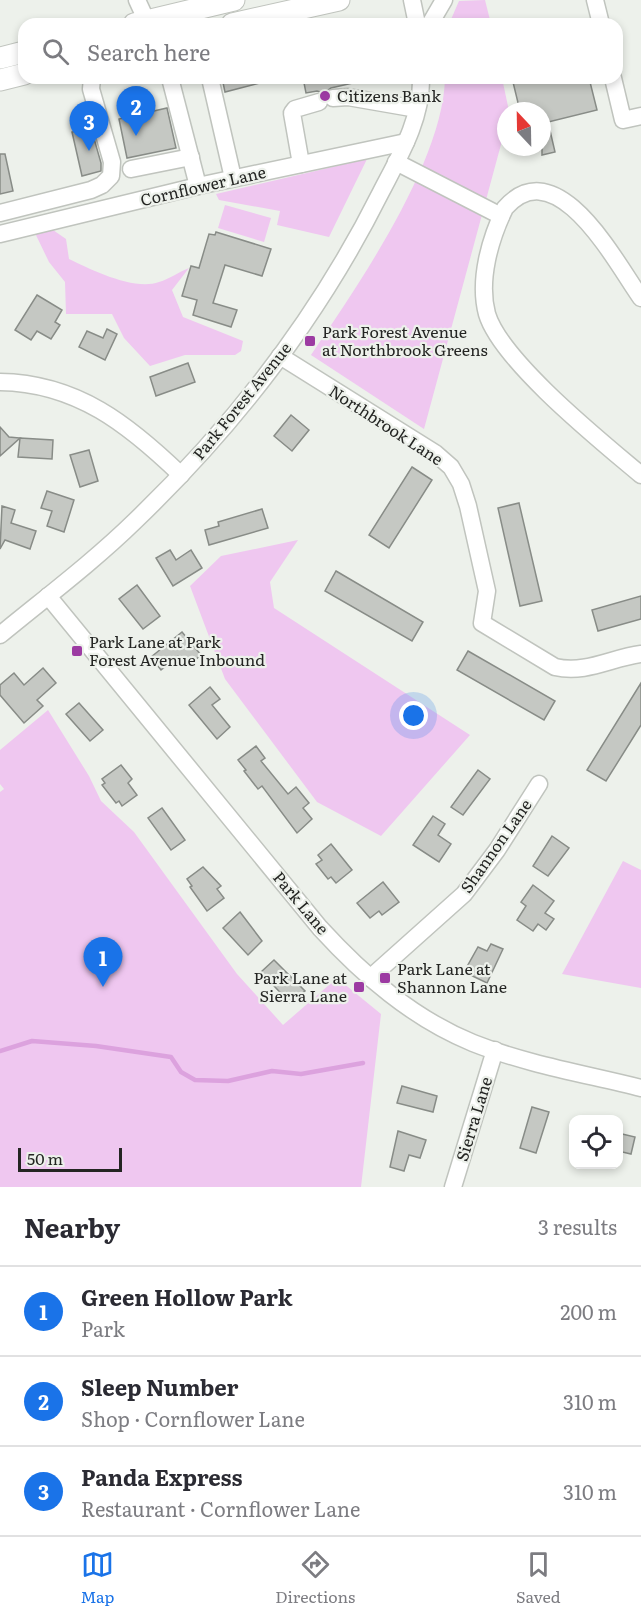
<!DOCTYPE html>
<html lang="en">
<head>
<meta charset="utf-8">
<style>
	:root { --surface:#fff; --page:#f2f2f3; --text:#2b2b33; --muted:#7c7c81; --line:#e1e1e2; --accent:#1a73e8 }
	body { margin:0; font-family:Literata,serif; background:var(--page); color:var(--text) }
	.controls { position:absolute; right:18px; bottom:18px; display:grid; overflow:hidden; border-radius:12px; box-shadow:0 3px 9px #0003 }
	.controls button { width:54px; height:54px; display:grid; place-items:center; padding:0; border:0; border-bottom:2px solid var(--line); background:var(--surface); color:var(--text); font:30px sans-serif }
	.compass { position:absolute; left:497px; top:102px; width:54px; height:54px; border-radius:50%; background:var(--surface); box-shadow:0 3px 9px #0003; rotate:338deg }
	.scale { position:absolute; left:18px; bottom:15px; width:104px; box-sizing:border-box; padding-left:6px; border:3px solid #242523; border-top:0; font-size:16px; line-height:21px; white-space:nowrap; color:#242523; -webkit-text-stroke:4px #edf1eb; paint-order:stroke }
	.you { position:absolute; left:414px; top:716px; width:21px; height:21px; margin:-15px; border:4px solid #fff; border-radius:50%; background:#1a73e8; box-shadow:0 0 0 9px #1a73e833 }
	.badge { display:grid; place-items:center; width:39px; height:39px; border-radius:50%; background:var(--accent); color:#fff; font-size:20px; font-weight:700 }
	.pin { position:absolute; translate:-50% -50px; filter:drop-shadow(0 2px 3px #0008) }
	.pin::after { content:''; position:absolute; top:32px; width:21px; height:18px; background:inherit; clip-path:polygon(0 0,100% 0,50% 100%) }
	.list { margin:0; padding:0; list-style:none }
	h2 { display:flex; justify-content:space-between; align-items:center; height:78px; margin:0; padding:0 24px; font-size:26px }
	h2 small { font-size:20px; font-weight:400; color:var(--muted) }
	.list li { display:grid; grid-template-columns:39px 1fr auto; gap:18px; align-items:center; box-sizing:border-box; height:90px; padding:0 24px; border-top:2px solid var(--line) }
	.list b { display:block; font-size:22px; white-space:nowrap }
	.list p { margin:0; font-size:20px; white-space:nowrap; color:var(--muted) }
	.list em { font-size:20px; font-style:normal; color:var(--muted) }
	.icon { flex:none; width:33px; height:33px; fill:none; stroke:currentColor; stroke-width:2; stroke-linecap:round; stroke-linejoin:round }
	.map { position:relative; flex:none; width:641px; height:1187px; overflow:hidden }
	.search { position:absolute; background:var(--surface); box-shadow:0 3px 9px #0003; left:18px; right:18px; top:18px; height:66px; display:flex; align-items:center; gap:15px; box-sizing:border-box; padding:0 21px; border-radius:18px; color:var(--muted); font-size:22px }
	.sheet { height:348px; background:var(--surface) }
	nav { display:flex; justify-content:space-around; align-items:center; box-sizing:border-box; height:84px; border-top:2px solid var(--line); background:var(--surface); font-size:16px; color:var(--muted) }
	nav a { display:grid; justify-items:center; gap:3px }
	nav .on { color:var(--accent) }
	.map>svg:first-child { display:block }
	.green { fill:#efc7f0 }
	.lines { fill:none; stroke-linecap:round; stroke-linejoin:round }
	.stream { stroke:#dca2de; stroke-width:4.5 }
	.building { fill:#c5c8c3; stroke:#888c87; stroke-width:1.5 }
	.minor-casing { stroke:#c0c4be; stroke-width:19 }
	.major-casing { stroke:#c0c4be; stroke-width:23 }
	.minor { stroke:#fff; stroke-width:16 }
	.major { stroke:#fff; stroke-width:21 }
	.poi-dot { fill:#9c3ba2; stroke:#edf1eb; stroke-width:2 }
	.labels { text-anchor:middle; stroke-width:4.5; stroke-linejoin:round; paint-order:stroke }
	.poi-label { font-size:16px; fill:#242523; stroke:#edf1eb; text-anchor:start }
	.street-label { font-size:16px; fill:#242523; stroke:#edf1eb }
</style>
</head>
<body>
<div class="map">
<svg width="641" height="1187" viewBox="0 0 641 1187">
	<rect width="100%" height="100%" fill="#edf1eb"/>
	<g class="green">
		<polygon points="485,0 491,24 449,24 459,1"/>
		<path d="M445,78H502L509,111H506V126L424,429L311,355C358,285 443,163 445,78Z"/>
		<polygon points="367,159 329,237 277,225 280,211 219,200 216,194"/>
		<polygon points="225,205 271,218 264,242 218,228"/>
		<path d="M53,230L66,239L69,259C92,270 134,291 159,282C170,279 178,272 189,268L172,290L183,317L243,341L241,351L235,355H185L150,366L124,338L112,314H66L65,282L49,262L34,231Z"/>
		<polygon points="298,540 270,582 274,608 470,735 381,836 317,802 225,679 190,586 221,556"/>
		<polygon points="48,710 89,776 101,801 134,832 237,974 283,1025 337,978 381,1014 361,1187 0,1187 0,792 4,789 0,784 0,750"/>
		<polygon points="623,861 641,870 641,988 562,974"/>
	</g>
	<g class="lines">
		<polyline class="stream" points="0,1051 32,1041 96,1046 171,1057 181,1072 195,1080 228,1081 272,1071 301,1074 363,1063"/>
	</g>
	<g class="building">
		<polygon points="222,78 264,78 264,82 225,92"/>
		<polygon points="303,78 352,78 353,83 331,88 324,93 317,91 306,93"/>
		<polygon points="512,78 589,78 597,110 548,122 555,152 542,155 542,111 520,111"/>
		<polygon points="167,108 176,148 127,158 119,119"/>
		<polygon points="91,128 101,163 101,171 82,176 72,132"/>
		<polygon points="0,154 5,154 13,191 0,194"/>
		<polygon points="216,232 271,249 262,276 225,265 213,303 237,310 231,327 193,315 197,300 182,296 191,266 199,268 209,234 215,235"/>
		<polygon points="37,295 62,310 55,322 60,325 51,339 37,331 31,340 15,330"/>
		<polygon points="107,329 117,334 105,360 79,347 87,331 103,338"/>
		<polygon points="188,363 195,382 156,396 150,377"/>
		<polygon points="291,415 309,430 292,451 274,436"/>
		<polygon points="0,427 9,437 20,438 0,456"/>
		<polygon points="20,438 53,440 52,459 18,457"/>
		<polygon points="89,450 98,481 80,487 70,455"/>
		<polygon points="412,467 432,480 389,548 369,535"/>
		<polygon points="47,491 74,500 64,532 47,526 52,511 41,508"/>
		<polygon points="519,503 542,601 520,606 498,508"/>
		<polygon points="2,506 15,510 11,523 36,531 30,549 5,540 0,549"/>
		<polygon points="262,509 268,528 209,545 205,530 219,526 218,522"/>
		<polygon points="170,550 176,560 191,550 202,568 173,586 156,558"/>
		<polygon points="336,571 423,622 412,641 325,591"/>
		<polygon points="137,585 160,616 143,629 119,599"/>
		<polygon points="641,596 641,619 598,631 592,610"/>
		<polygon points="182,632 201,655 187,667 178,656 161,670 151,657"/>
		<polygon points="468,651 555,701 544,720 457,670"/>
		<polygon points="43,668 56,683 37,700 43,706 24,723 0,695 0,685 14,673 24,685"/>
		<polygon points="641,683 641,725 606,781 587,770"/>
		<polygon points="210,687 220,699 212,705 230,727 217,739 189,705"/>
		<polygon points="79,703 103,730 90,741 66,714"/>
		<polygon points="256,746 265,758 261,761 288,794 296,787 309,803 303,808 312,819 297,833 262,786 258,789 244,771 246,770 238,760"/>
		<polygon points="121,765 132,779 128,783 137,795 122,806 119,801 116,803 102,785 105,783 102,779"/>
		<polygon points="478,770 490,779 463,815 451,807"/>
		<polygon points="162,808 185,840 171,850 148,818"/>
		<polygon points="433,816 445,824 438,835 451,844 439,862 413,845"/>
		<polygon points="552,836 569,848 548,876 533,866"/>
		<polygon points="331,844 352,870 336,883 331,877 328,879 316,864 322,860 318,855"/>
		<polygon points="203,867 221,886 217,889 224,898 207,911 190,887 192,886 187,879"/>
		<polygon points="383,882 399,902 382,915 379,911 370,918 357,903"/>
		<polygon points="533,885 554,901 545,913 554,919 546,930 538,924 533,931 517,920 526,906 521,902"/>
		<polygon points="240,912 262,941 248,955 223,928"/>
		<polygon points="491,944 503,949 487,983 464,972 478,947 487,951"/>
		<polygon points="274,960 305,991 290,1003 261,972"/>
		<polygon points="402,1086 437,1096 433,1112 397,1103"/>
		<polygon points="532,1107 549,1112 536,1153 520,1148"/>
		<polygon points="398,1131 426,1140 420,1158 409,1155 404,1171 390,1167"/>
		<polygon points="618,1133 635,1137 631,1154 618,1151"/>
	</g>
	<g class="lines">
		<defs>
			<g id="minor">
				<polyline points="137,0 148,24"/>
				<polyline points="412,0 417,24"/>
				<polyline points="595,0 601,24"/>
				<polyline points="430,24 444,0"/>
				<polyline points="170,78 198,186"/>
				<polyline points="210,78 233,178"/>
				<polyline points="613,78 623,120 641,116"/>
				<polyline points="333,98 348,97 417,109"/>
				<polyline points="396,162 501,216"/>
				<polyline points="301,164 292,113 295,109 319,102"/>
				<polyline points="131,169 191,157"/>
				<polyline points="0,213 91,190 102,185 111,176 112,162 91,89 92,78"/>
				<polyline points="0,234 198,186 406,142"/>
				<path d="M641,298C616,263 557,149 505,208C490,239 478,280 487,314C501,361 602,442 641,475"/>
				<path d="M280,356L435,453L451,467L461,484L468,506L487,591L482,623L555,667C586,674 611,658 641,654"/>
				<path d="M0,382C77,383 129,425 181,475"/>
				<path d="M48,596L320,928C363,975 412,1018 473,1043C526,1064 585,1074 641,1088"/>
				<path d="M0,635C45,598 93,562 135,521C234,426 319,316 381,192C399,157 422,119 421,78"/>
				<polyline points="370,978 464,894 497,850 539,784"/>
				<polyline points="453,1187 495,1050"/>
			</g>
			<g id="major">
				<polyline points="134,24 234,0"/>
				<polyline points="232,24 339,0"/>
				<polyline points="0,58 24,52"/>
				<polyline points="0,80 24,74"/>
			</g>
		</defs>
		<use href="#minor" class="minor-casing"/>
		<use href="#major" class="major-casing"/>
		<use href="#minor" class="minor"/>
		<use href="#major" class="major"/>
	</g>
	<g class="poi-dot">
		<circle cx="325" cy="96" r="6"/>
		<rect x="304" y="335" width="12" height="12" rx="3"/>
		<rect x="71" y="645" width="12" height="12" rx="3"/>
		<rect x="379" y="972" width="12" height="12" rx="3"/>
		<rect x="353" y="981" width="12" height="12" rx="3"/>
	</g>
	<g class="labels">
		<g class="poi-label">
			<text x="337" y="102">Citizens Bank</text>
			<text x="322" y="338">Park Forest Avenue<tspan x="322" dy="18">at Northbrook Greens</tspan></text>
			<text x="89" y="648">Park Lane at Park<tspan x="89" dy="18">Forest Avenue Inbound</tspan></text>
			<text x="397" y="975">Park Lane at<tspan x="397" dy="18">Shannon Lane</tspan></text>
			<text x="347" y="984" text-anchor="end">Park Lane at<tspan x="347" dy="18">Sierra Lane</tspan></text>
		</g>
		<g class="street-label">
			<text transform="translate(203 186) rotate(-13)" y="6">Cornflower Lane</text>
			<text transform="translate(242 401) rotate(-51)" y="6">Park Forest Avenue</text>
			<text transform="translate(386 425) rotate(33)" y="6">Northbrook Lane</text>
			<text transform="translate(496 846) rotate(-55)" y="6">Shannon Lane</text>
			<text transform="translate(301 903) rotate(50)" y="6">Park Lane</text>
			<text transform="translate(474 1119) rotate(-73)" y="6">Sierra Lane</text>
		</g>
	</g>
</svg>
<div class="controls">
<button><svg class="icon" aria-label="locate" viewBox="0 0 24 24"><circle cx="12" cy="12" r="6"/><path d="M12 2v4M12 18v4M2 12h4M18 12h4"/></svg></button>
</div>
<svg class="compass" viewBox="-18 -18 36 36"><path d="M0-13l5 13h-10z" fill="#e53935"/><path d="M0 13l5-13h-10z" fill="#7c7c81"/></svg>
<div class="scale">50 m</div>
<div class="you"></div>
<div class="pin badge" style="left:103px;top:987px">1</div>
<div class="pin badge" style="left:136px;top:136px">2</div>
<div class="pin badge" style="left:89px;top:151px">3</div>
<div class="search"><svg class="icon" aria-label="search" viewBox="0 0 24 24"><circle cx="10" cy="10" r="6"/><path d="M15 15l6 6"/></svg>Search here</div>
</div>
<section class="sheet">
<h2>Nearby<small>3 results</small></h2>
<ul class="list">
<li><span class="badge">1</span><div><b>Green Hollow Park</b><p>Park</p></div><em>200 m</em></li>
<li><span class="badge">2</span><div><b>Sleep Number</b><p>Shop · Cornflower Lane</p></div><em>310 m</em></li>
<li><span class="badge">3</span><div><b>Panda Express</b><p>Restaurant · Cornflower Lane</p></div><em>310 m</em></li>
</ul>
</section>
<nav>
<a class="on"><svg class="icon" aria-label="map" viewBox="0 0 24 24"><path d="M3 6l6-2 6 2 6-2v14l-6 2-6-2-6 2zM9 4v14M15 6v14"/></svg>Map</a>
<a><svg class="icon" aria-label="directions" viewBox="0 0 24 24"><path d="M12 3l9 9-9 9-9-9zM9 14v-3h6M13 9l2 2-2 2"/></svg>Directions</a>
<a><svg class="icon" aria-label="saved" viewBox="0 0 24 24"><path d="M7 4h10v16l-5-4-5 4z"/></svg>Saved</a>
</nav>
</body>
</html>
